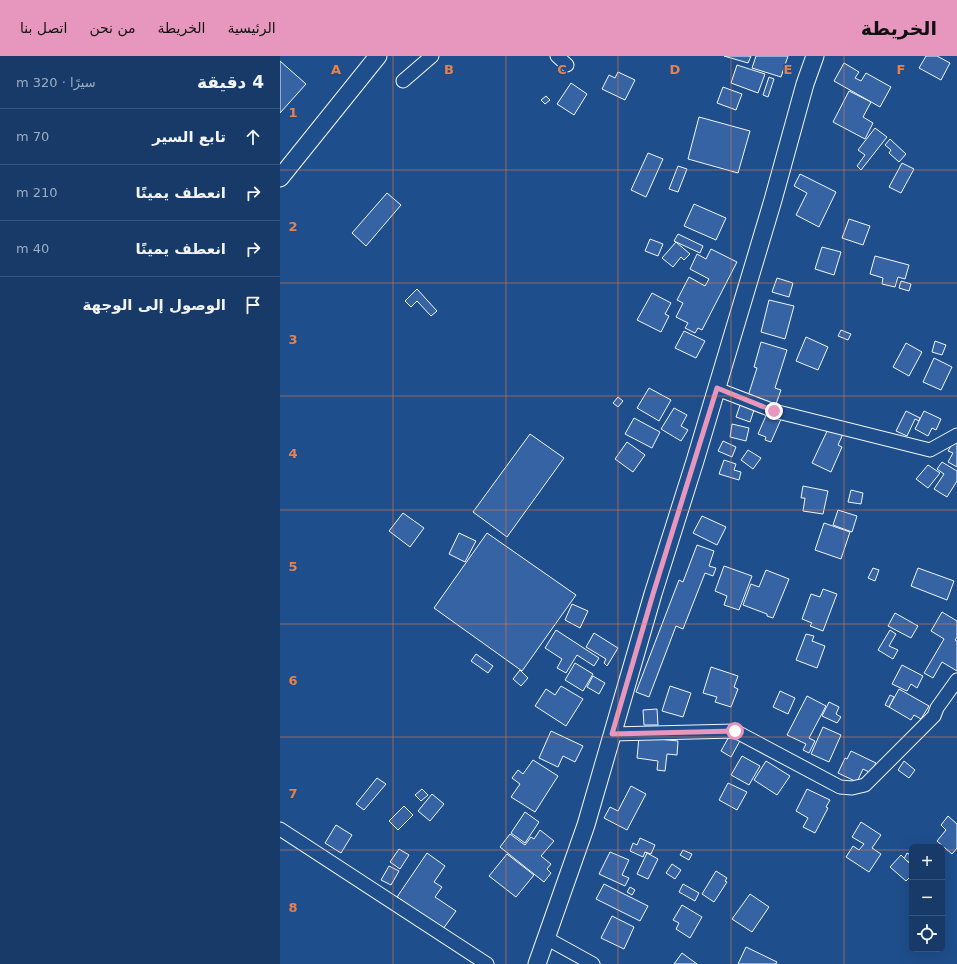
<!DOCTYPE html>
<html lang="ar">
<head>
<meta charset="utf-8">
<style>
	:root { --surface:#173a69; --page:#244571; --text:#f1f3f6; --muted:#9eadc0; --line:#36547d; --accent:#e797bd }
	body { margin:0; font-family:"DejaVu Sans","Noto Naskh Arabic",sans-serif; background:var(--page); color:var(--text); direction:rtl }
	.controls { position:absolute; right:12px; bottom:12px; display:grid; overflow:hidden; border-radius:6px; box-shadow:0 4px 16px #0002 }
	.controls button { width:36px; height:36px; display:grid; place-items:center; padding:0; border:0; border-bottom:1px solid var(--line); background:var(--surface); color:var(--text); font:20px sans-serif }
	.stop { position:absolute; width:12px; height:12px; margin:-9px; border:3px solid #e797bd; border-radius:50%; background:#fff }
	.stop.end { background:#e797bd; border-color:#fff; box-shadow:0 1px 4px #0008 }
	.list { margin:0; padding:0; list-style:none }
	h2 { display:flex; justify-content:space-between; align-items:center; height:52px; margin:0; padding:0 16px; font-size:17px }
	h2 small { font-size:13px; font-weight:400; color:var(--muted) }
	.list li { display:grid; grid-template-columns:26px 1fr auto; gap:12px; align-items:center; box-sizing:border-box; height:56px; padding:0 16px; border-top:1px solid var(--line) }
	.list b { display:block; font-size:15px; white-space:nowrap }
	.list em { font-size:13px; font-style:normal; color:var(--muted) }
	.icon { flex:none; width:22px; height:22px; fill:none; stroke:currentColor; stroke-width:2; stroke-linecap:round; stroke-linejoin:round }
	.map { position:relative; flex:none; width:677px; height:908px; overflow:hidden; direction:ltr }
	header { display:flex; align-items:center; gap:24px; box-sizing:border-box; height:56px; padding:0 20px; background:var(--accent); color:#111 }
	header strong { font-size:19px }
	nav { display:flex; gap:22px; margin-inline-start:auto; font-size:14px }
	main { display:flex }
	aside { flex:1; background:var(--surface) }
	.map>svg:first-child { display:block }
	.building { fill:#3563a3; stroke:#f2f6ff }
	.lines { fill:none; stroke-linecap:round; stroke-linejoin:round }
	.minor-casing { stroke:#f2f6ff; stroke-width:15 }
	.major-casing { stroke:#f2f6ff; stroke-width:19 }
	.minor { stroke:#1f4e8c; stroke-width:13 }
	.major { stroke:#1f4e8c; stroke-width:17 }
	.route { stroke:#e797bd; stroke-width:5 }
	.grid { fill:none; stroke:#ea8049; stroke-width:1; stroke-opacity:0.55 }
	.grid-label { font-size:13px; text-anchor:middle; font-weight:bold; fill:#ea8049; stroke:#1f4e8c; stroke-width:3; stroke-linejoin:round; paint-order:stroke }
</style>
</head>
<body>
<header>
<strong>الخريطة</strong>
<nav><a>الرئيسية</a><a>الخريطة</a><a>من نحن</a><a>اتصل بنا</a></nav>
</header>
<main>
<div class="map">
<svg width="677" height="908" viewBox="0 0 677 908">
	<rect width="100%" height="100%" fill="#1f4e8c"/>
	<g class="building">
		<polygon points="444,0 471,0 468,7"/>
		<polygon points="476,0 508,0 501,21 472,12"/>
		<polygon points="646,0 657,0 670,7 661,24 639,12"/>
		<polygon points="0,5 26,28 0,57"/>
		<polygon points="564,7 579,16 575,22 581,25 586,17 611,31 600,51 554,25"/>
		<polygon points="457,9 485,18 478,37 451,27"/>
		<polygon points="338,16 355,24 345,44 322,33 329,19 335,22"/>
		<polygon points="489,21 494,23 488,41 483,39"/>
		<polygon points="291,27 307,38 294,59 277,48"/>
		<polygon points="443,31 462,38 456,54 437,47"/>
		<polygon points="569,35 591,46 583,61 593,67 585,83 553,66"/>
		<polygon points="266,40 270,44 265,48 261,44"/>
		<polygon points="419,61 470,75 458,117 408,103"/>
		<polygon points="595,72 607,81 581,114 577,110 585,99 578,94"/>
		<polygon points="610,83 626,98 619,106 609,97 611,94 605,89"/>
		<polygon points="368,97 383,103 366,141 351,134"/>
		<polygon points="622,107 634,113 621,137 609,131"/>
		<polygon points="398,110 407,113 398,136 389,133"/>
		<polygon points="520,118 556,136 539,171 516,159 527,137 514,130"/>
		<polygon points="107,137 121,149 86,190 72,177"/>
		<polygon points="414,148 446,162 436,184 404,170"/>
		<polygon points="569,163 590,170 583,189 562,182"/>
		<polygon points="398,178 423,190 420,197 394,185"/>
		<polygon points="370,183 383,188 378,200 365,195"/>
		<polygon points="396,186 410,198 404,204 401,201 393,211 382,202"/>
		<polygon points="542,191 561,196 554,219 535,213"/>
		<polygon points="431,193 457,206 422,274 418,272 415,277 405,272 408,267 396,261 403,247 397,244 409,221 425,230 429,223 410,213 417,198 426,203"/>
		<polygon points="595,200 629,209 625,223 618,221 615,231 602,228 603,222 590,218"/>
		<polygon points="497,222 513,227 509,241 492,236"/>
		<polygon points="621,225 631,228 629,235 619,232"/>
		<polygon points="137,233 157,255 151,260 137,245 131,251 125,245"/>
		<polygon points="372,237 391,247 385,258 389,260 381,276 357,264"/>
		<polygon points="489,244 514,250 505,283 481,276"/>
		<polygon points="561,274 571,278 568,284 558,280"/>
		<polygon points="404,275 425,285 416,302 395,292"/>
		<polygon points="526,281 548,291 538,314 516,305"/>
		<polygon points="655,285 666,289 662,299 652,296"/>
		<polygon points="481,286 507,294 495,332 501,334 496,348 468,340 477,312 474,311"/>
		<polygon points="626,287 642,296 629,320 613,311"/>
		<polygon points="654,302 672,311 661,334 643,326"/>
		<polygon points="369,332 391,344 379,365 357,352"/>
		<polygon points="338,341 343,345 338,351 333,347"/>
		<polygon points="461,346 475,351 470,366 456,361"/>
		<polygon points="394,352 407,359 401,370 408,374 401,385 381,373"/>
		<polygon points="488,355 502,361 491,386 485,384 486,381 478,378"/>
		<polygon points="626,355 640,362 639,365 635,363 627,380 616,375"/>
		<polygon points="644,355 661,363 656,374 652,372 648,380 635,373"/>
		<polygon points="354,362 380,376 372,392 345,378"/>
		<polygon points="452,368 469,372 466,385 450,381"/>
		<polygon points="549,371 563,378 558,389 562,391 551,416 532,407"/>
		<polygon points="250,378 284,402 227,481 193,456"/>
		<polygon points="676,381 677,381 677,411 668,406 673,397 668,395"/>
		<polygon points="443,385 456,391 452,401 438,395"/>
		<polygon points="347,386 365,399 353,416 335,403"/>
		<polygon points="468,394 481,402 473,413 461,404"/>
		<polygon points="444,404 456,408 454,414 461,416 459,424 439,418"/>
		<polygon points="662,406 677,415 677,425 667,441 654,433 664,418 657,413"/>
		<polygon points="648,409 660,417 648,432 636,423"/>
		<polygon points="523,430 548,435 543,458 523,455 525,442 521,442"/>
		<polygon points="571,434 583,437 581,448 568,446"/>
		<polygon points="558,454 577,460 572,476 553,469"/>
		<polygon points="123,457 144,472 130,491 109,475"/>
		<polygon points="422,460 446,471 437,489 413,477"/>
		<polygon points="544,467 570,476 561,503 535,494"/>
		<polygon points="179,477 196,485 185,506 169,498"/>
		<polygon points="207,477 296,539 242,615 154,552"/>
		<polygon points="417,489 434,495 429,510 436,512 433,520 425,517 403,573 396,570 369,641 356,636 399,524 403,526"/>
		<polygon points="444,510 472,520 459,554 444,549 447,540 435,535"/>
		<polygon points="593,512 599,514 595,525 588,522"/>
		<polygon points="638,512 674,525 667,544 631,530"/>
		<polygon points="486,514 509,523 493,562 487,560 487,558 463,549 471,528 479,531"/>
		<polygon points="543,533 557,538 543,575 530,570 532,567 522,563 531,538 540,541"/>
		<polygon points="292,548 308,555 300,572 285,564"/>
		<polygon points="662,556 677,565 677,581 675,584 677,585 677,615 662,606 653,622 644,617 664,583 651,575"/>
		<polygon points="615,557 638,570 631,582 608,570"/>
		<polygon points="276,574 319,602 314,610 297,599 286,617 277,612 282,603 265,592"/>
		<polygon points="610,574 616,578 609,590 618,594 613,603 598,594"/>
		<polygon points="314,577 338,592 327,610 324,607 326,603 306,591"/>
		<polygon points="526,578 534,580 532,585 545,590 537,612 516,604"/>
		<polygon points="196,598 213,610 208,617 191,605"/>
		<polygon points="295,607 313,618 303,635 285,624"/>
		<polygon points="622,609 643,620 637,632 631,628 627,635 612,628"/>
		<polygon points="431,611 458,620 454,631 458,633 451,651 435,646 437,641 423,637"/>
		<polygon points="240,614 248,622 241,630 233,623"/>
		<polygon points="313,620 325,627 319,638 307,631"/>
		<polygon points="281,630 303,643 286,670 255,650 266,633 275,639"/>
		<polygon points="390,630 411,637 403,661 382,655"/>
		<polygon points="619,633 649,650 641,663 634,659 631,664 609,651"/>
		<polygon points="500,635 515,642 508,658 493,651"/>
		<polygon points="610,639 614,641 609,651 605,649"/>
		<polygon points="527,640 546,650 529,682 535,685 529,697 523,694 526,688 507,679"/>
		<polygon points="549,646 559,651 556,658 561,661 557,667 542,660"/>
		<polygon points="377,653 378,669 364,669 363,654"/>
		<polygon points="543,671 561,679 549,706 531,698"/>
		<polygon points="271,675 303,690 295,706 283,700 278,711 259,702"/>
		<polygon points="451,677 461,683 451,701 441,695"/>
		<polygon points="359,681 398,685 397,699 387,698 385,715 377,714 378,705 357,702"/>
		<polygon points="571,695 596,707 591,717 583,713 577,726 558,717 565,702 567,703"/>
		<polygon points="462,700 480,710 469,729 451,719"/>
		<polygon points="253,704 278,720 255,756 231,741 240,728 232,722 238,714 243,718"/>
		<polygon points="486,705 510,720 497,739 474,724"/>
		<polygon points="624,705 635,714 629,722 618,714"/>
		<polygon points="97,722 106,728 84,754 76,748"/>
		<polygon points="448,727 467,736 457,754 439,744"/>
		<polygon points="351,730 366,738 347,774 324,762 330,751 338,755"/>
		<polygon points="142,733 148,739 141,745 135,739"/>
		<polygon points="527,733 550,744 546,751 548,752 535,777 523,771 528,762 516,755"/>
		<polygon points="152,738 164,748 150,765 138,755"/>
		<polygon points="124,750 133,759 118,774 109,765"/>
		<polygon points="245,756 259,766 245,787 231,777"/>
		<polygon points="668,760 677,768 677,792 672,798 657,785 666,774 661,769"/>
		<polygon points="581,766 601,779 592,792 601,798 589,816 566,801 573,790 579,794 584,788 572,781"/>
		<polygon points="56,769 72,779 61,797 45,787"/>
		<polygon points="260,774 274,785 261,800 271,808 267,813 271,817 264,826 220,791 230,778 245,789 251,781 254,783"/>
		<polygon points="360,782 375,789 371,798 365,796 363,801 350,795 353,787 357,789"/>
		<polygon points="119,793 129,799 120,813 110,806"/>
		<polygon points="403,794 412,798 409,804 400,799"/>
		<polygon points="330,796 349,804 342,819 349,822 345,830 319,818"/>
		<polygon points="147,797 165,810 154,826 162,831 155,841 176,855 163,873 117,841"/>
		<polygon points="367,797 378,803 368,823 357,818"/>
		<polygon points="627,797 632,800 632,808 624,803"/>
		<polygon points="227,798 254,819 236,841 209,820"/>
		<polygon points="621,799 632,810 632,819 626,825 610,811"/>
		<polygon points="392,808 401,814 395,823 386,817"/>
		<polygon points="109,810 119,815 111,829 101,824"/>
		<polygon points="436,815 447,822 445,825 447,826 434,846 422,838"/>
		<polygon points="324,828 368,850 360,865 316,843"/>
		<polygon points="403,828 419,837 415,845 399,836"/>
		<polygon points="350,831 355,834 352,839 347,836"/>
		<polygon points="470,838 489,851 472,876 452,863"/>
		<polygon points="402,849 422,861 410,882 396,873 399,867 393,864"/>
		<polygon points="332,860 354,871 344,893 321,882"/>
		<polygon points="466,891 497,906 496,908 458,908"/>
		<polygon points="402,897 417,908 394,908"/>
	</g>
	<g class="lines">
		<defs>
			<g id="minor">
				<polyline points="277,0 287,9"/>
				<polyline points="123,25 152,0"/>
				<polyline points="437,333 494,355 650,394 677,379"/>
				<polyline points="332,678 455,675 560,731 572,732 585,729 654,660 657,652 677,624"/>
				<polyline points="0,773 207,908"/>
				<polyline points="266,882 313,908"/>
			</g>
			<g id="major">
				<polyline points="0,122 98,0"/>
				<polyline points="257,908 306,769 373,538 415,405 493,144 525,28 535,0"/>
			</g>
		</defs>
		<use href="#minor" class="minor-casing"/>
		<use href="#major" class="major-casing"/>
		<use href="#minor" class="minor"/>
		<use href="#major" class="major"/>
	</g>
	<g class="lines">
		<polyline class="route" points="455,675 332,678 373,538 437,332 494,355"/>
	</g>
	<path class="grid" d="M113,0V908M226,0V908M338,0V908M451,0V908M564,0V908M0,114H677M0,227H677M0,340H677M0,454H677M0,568H677M0,681H677M0,794H632M662,794H677"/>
	<g class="grid-label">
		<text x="56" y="18">A</text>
		<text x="169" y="18">B</text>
		<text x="282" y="18">C</text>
		<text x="395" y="18">D</text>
		<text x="508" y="18">E</text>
		<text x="621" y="18">F</text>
		<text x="13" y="61">1</text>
		<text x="13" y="175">2</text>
		<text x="13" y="288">3</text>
		<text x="13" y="402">4</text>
		<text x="13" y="515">5</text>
		<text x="13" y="629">6</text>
		<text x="13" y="742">7</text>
		<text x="13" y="856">8</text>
	</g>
</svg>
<div class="controls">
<button>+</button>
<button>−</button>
<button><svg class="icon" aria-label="locate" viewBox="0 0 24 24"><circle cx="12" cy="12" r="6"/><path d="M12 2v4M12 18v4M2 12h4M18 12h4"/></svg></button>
</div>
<div class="stop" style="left:455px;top:675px"></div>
<div class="stop end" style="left:494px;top:355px"></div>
</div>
<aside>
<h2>4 دقيقة<small>سيرًا · 320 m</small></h2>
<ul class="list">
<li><svg class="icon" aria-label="ahead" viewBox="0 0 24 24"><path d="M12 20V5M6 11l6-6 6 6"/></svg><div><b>تابع السير</b></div><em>70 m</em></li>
<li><svg class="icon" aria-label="right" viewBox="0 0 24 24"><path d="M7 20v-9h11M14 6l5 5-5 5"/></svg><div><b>انعطف يمينًا</b></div><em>210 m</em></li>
<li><svg class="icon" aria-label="right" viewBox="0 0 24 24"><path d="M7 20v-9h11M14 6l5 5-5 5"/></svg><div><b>انعطف يمينًا</b></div><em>40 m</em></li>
<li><svg class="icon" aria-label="arrive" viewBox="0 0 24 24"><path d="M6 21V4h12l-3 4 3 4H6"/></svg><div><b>الوصول إلى الوجهة</b></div></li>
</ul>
</aside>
</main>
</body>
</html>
